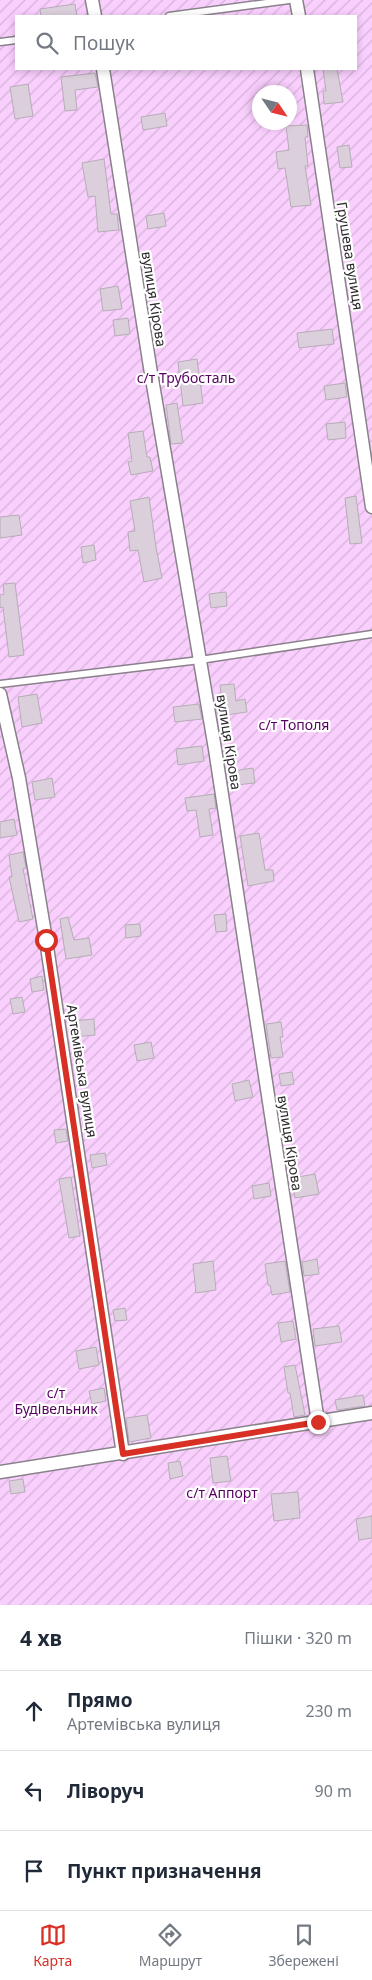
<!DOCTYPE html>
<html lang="uk">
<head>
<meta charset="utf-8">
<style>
	:root { --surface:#fff; --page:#f6f6f7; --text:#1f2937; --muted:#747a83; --line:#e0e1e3; --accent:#d93025 }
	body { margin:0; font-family:"Noto Sans",sans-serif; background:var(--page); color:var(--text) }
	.compass { position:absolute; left:252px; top:85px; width:45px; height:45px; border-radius:50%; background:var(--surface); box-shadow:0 2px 8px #0003; rotate:125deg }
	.stop { position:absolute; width:15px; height:15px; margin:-11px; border:4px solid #d93025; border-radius:50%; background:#fff }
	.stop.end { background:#d93025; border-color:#fff; box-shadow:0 1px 5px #0008 }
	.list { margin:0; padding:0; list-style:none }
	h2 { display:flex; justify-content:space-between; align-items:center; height:65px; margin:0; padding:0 20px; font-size:21px }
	h2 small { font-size:16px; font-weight:400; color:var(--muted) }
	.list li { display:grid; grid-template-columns:32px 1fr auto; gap:15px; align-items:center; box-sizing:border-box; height:80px; padding:0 20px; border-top:1px solid var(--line) }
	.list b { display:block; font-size:19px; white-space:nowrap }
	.list p { margin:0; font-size:16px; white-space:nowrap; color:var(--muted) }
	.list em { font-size:16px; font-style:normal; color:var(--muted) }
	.icon { flex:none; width:28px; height:28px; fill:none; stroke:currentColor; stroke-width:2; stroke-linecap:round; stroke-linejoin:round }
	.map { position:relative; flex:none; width:372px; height:1605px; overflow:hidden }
	.search { position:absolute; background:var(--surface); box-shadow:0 2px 8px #0003; left:15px; right:15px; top:15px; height:55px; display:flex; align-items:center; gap:12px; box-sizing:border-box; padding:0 18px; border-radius:0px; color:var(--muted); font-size:19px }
	.sheet { height:305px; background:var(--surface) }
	nav { display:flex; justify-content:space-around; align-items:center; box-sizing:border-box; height:70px; border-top:1px solid var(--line); background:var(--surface); font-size:14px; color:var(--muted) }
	nav a { display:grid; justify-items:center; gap:2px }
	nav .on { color:var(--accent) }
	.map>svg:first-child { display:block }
	.garden { fill:url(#garden-furrows); fill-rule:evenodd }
	.building { fill:#dacfdb; stroke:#b7acb8 }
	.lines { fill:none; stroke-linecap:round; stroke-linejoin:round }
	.service-casing { stroke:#8a818b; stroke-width:9 }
	.minor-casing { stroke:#8a818b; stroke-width:15 }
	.service { stroke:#fff; stroke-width:6 }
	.minor { stroke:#fff; stroke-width:12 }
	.route { stroke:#d93025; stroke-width:6 }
	.labels { text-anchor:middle; stroke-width:4.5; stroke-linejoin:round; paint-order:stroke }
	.street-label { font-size:14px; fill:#2b272b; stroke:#fff }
	.park-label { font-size:14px; fill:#580162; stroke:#fff }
</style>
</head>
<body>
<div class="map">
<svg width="372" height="1605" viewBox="0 0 372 1605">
	<defs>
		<pattern id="garden-furrows" width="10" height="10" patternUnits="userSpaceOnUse" patternTransform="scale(1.25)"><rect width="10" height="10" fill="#f9cffd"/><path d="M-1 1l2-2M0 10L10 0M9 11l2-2" fill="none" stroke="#d6b2d9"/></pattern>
	</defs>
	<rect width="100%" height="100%" fill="#fef8ff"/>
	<path class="garden" d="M0,0H372V1605H0ZM16,16H356V69H16ZM260,92H290V122H260Z"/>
	<g class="building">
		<polygon points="75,4 77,16 41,16 40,9"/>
		<polygon points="323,69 337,69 343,102 324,104 323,91 326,91"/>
		<polygon points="95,73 98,87 75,90 77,110 65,111 61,77"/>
		<polygon points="28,84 33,116 15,119 10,87"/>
		<polygon points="165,113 167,126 143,130 141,117"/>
		<polygon points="307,125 308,137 305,137 308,166 305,166 311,205 291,207 285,168 278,169 276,152 289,150 286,126"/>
		<polygon points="349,145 352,167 340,168 337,147"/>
		<polygon points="104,159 111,214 117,214 119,230 98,232 95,196 88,197 82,163"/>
		<polygon points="164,213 166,226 148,229 146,216"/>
		<polygon points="118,286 122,309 103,311 100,289"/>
		<polygon points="128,318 130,334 115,336 113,320"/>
		<polygon points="332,329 334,344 299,348 297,333"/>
		<polygon points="197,359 203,403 183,406 178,362"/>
		<polygon points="345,383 347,397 326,400 324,386"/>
		<polygon points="177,403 183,443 171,444 166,405"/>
		<polygon points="345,422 346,438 328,440 326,424"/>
		<polygon points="143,431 147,457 150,457 153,471 131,475 128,462 132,461 128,433"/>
		<polygon points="356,496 362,543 350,544 345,498"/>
		<polygon points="149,497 156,547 162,578 144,582 138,550 130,551 128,532 135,531 130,501"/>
		<polygon points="19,515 22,535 0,538 0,517"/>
		<polygon points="94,545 96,560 83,563 81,547"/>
		<polygon points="15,583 24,655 9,657 3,607 0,608 0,595 4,594 3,584"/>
		<polygon points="226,592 227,606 211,608 209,594"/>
		<polygon points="234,684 236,701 245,699 247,712 218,716 215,702 222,701 220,685"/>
		<polygon points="37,694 42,723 22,727 18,697"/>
		<polygon points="199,704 202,719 175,722 173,707"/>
		<polygon points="202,746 204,761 178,765 176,749"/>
		<polygon points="253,768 255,783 235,785 233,771"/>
		<polygon points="52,778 55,797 35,800 32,782"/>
		<polygon points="214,794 216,808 209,809 213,835 200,837 196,810 187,811 185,798"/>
		<polygon points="14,819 17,835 0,838 0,822"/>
		<polygon points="259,833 265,870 273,870 274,881 248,886 240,836"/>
		<polygon points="23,852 26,868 23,869 33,919 19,922 9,877 12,877 9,855"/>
		<polygon points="226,914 227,931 216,932 214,915"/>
		<polygon points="68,917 74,940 89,938 92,955 66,959 60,919"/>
		<polygon points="140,924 141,936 126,938 125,925"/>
		<polygon points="42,976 44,990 32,992 30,979"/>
		<polygon points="22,997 25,1012 13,1014 10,999"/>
		<polygon points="94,1019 95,1035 73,1037 72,1021"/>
		<polygon points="281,1022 283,1037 280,1037 283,1057 271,1058 266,1024"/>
		<polygon points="151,1042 154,1058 137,1061 134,1045"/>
		<polygon points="292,1072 294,1084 281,1086 279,1074"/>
		<polygon points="249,1080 253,1097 235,1101 232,1084"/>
		<polygon points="66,1129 68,1141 56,1143 54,1130"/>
		<polygon points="105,1153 107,1165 92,1168 90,1155"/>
		<polygon points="315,1174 319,1194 295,1198 292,1178"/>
		<polygon points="71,1177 80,1236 69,1238 59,1179"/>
		<polygon points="269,1183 271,1196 254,1199 252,1186"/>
		<polygon points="317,1259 319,1274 304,1276 302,1262"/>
		<polygon points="213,1261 216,1290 196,1293 193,1264"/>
		<polygon points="285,1261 290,1292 272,1295 270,1285 268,1285 265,1264"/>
		<polygon points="125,1308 127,1320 115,1321 113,1310"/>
		<polygon points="293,1321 296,1339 281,1342 278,1323"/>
		<polygon points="339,1326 342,1342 315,1346 313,1329"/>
		<polygon points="96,1347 99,1365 79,1369 76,1351"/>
		<polygon points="295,1365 305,1415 294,1417 290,1393 288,1393 284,1367"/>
		<polygon points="104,1388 106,1401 92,1404 89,1391"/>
		<polygon points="363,1395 365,1406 337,1410 335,1400"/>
		<polygon points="147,1415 151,1438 129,1442 126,1418"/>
		<polygon points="227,1456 231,1481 213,1483 210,1458"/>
		<polygon points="180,1461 183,1476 170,1479 168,1463"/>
		<polygon points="23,1479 25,1492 11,1494 9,1481"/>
		<polygon points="298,1492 300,1518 274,1521 271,1494"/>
		<polygon points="372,1516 372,1538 359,1540 356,1519"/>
	</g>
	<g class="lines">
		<defs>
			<g id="service">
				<polyline points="169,16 289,0"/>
				<polyline points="0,42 16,40"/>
				<polyline points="0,684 200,660 372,634"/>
			</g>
			<g id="minor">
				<polyline points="92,0 95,16"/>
				<polyline points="296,0 299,16"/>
				<polyline points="103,69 150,367 215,749 318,1422"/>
				<polyline points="307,69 372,507"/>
				<polyline points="0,694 19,778 46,940 123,1454"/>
				<polyline points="0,1472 372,1413"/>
			</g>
		</defs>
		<use href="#service" class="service-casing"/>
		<use href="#minor" class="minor-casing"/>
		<use href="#service" class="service"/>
		<use href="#minor" class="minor"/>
	</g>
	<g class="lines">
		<polyline class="route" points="46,940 123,1454 318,1422"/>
	</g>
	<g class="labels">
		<g class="street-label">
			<text transform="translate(350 256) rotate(81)" y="5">Грушева вулиця</text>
			<text transform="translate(154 299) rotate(81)" y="5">вулиця Кірова</text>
			<text transform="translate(229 742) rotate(81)" y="5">вулиця Кірова</text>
			<text transform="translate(82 1071) rotate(81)" y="5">Артемівська вулиця</text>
			<text transform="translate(290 1143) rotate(81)" y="5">вулиця Кірова</text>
		</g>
		<g class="park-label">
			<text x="186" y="383">с/т Трубосталь</text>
			<text x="294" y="730">с/т Тополя</text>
			<text x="56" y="1398">с/т<tspan x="56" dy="16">Будівельник</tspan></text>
			<text x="222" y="1498">с/т Аппорт</text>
		</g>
	</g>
</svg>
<svg class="compass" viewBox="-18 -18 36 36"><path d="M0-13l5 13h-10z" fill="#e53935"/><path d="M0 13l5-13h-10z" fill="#747a83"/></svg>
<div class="stop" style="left:46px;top:940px"></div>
<div class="stop end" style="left:318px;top:1422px"></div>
<div class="search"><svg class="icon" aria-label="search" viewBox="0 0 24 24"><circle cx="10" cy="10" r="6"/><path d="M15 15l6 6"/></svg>Пошук</div>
</div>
<section class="sheet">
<h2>4 хв<small>Пішки · 320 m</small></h2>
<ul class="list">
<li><svg class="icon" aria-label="ahead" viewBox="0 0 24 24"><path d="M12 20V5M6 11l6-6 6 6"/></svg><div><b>Прямо</b><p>Артемівська вулиця</p></div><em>230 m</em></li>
<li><svg class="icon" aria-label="left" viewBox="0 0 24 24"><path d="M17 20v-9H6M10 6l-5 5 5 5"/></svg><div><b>Ліворуч</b></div><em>90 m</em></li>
<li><svg class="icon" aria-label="arrive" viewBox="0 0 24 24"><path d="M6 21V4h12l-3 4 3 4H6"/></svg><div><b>Пункт призначення</b></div></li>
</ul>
</section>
<nav>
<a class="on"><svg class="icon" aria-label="map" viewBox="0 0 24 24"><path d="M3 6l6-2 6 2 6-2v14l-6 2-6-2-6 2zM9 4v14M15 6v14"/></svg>Карта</a>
<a><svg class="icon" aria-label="directions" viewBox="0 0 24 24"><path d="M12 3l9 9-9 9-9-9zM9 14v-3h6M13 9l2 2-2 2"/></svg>Маршрут</a>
<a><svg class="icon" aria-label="saved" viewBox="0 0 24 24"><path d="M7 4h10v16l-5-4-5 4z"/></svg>Збережені</a>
</nav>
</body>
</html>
